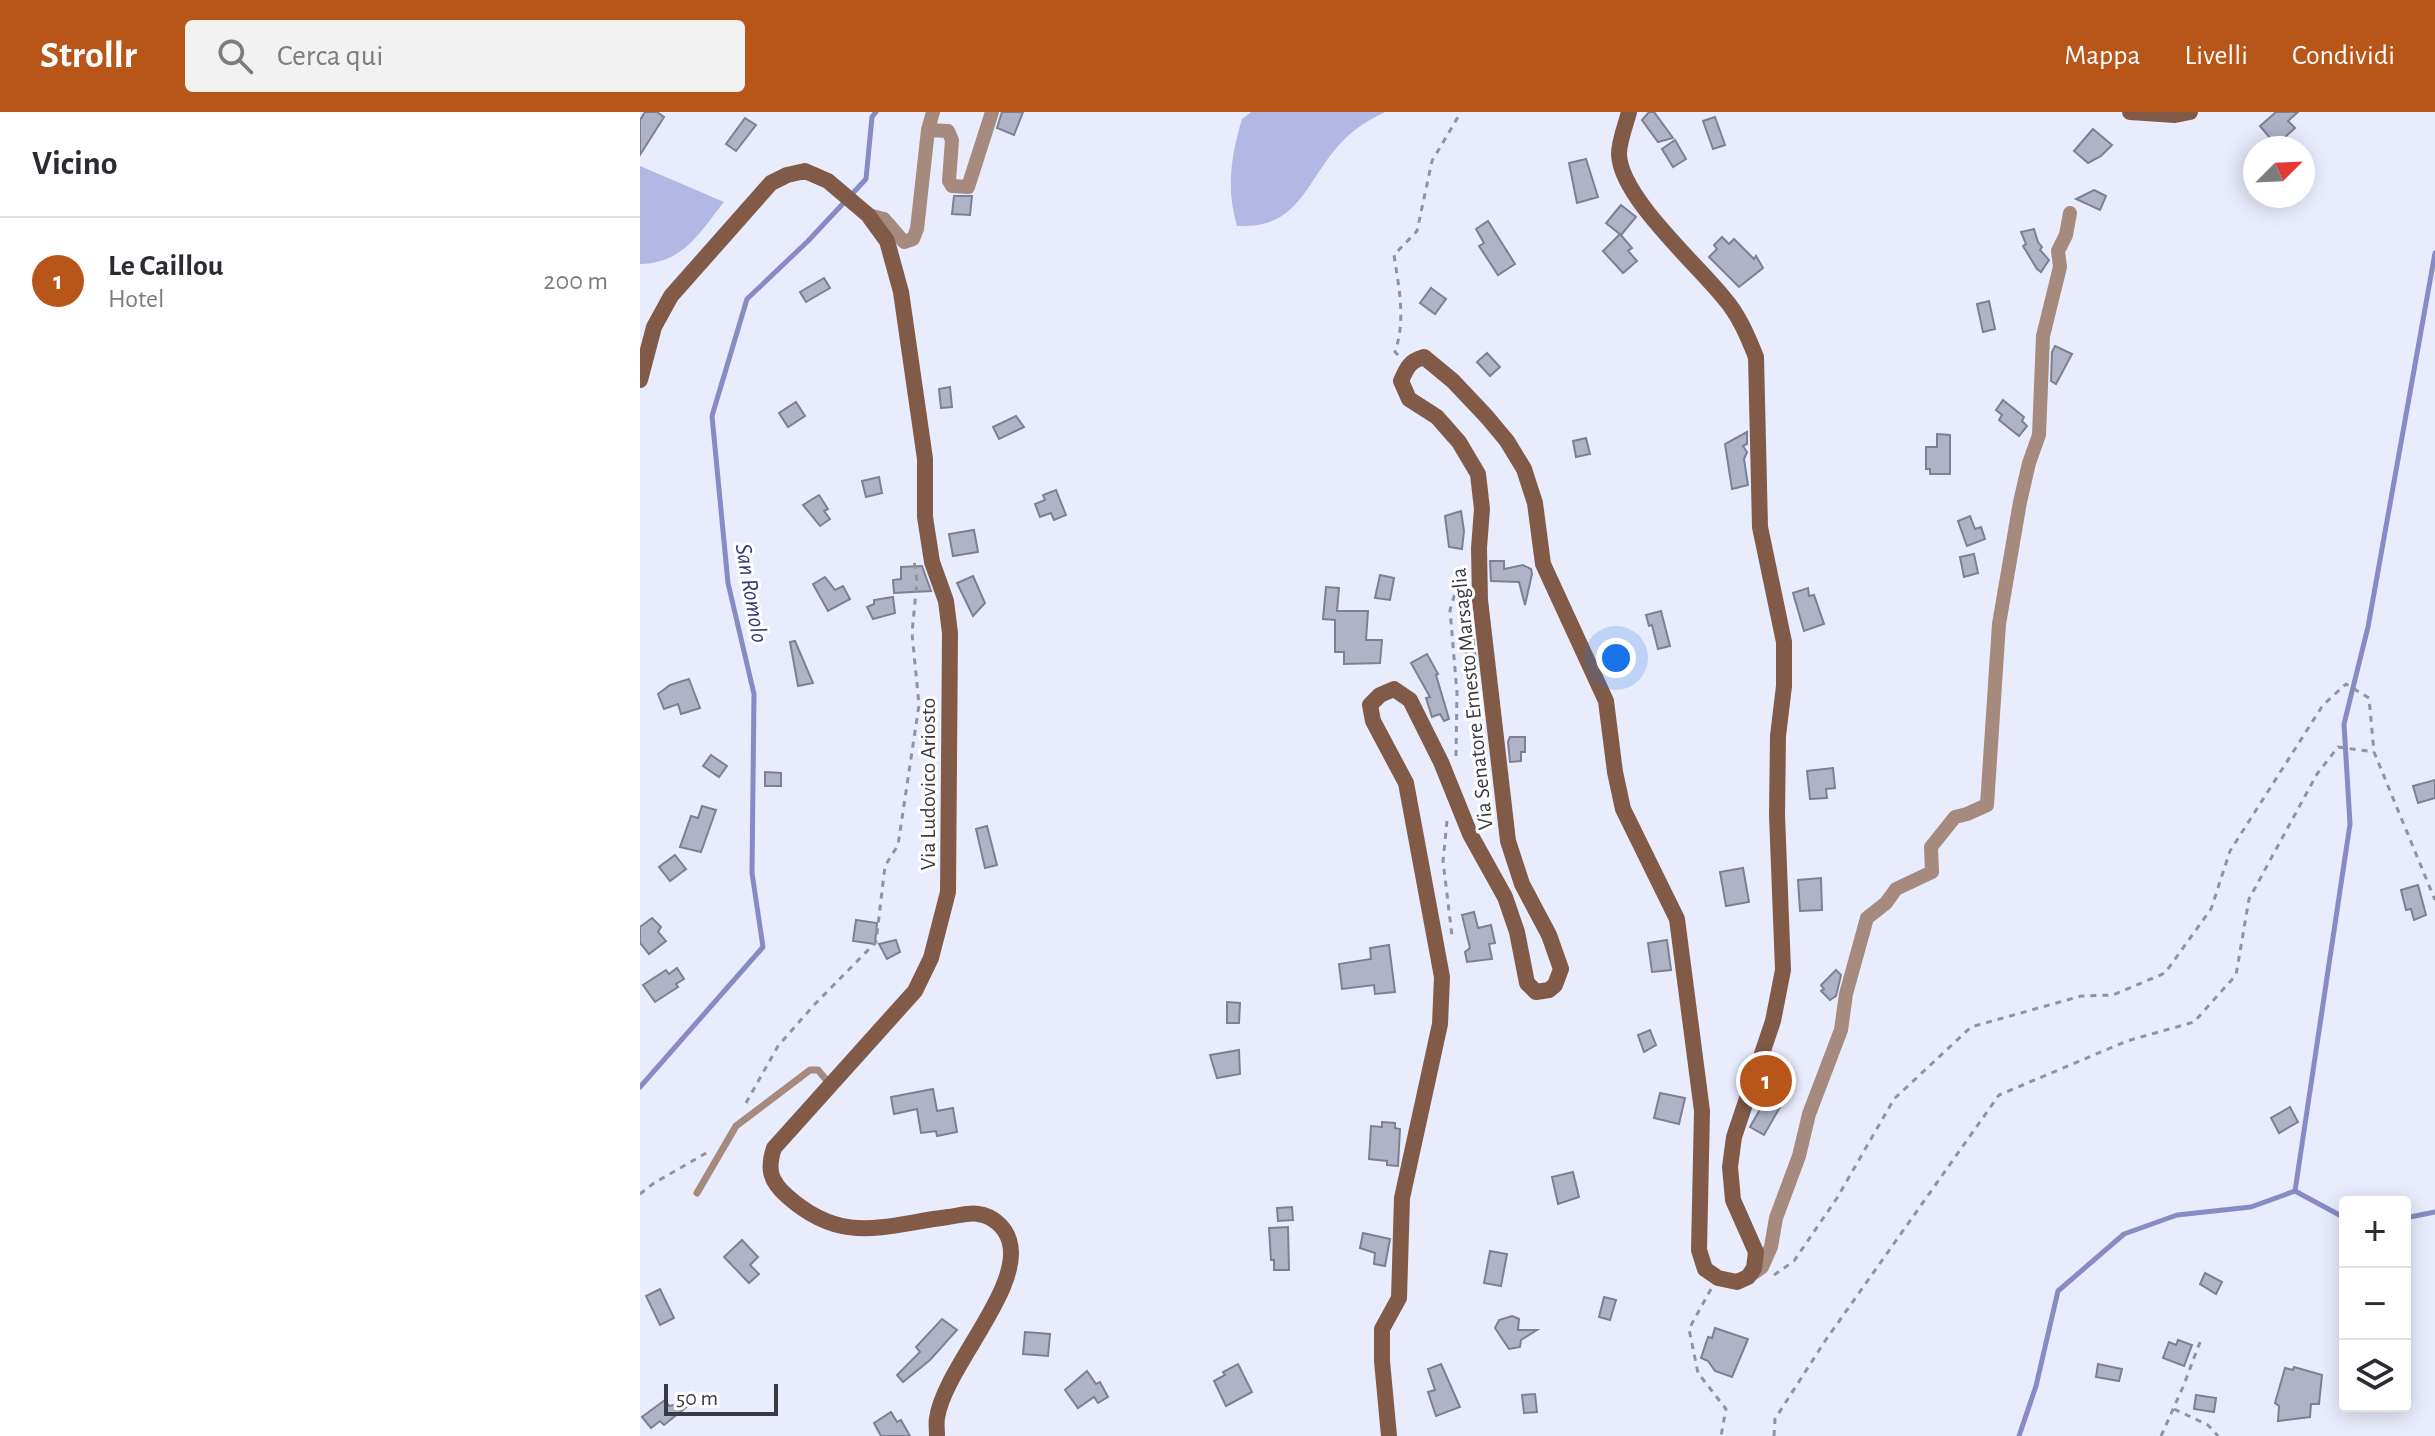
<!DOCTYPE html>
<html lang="it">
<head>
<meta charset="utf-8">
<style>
	:root { --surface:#fff; --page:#f2f2f3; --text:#2b2b33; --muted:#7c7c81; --line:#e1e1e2; --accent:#b8561a }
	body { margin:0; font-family:"Alegreya Sans",sans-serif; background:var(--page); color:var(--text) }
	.controls { position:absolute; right:24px; bottom:24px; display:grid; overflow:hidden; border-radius:8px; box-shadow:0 4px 20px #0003 }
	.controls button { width:72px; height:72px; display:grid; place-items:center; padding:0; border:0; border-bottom:2px solid var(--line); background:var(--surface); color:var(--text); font:40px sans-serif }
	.compass { position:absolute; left:1603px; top:24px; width:72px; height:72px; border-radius:50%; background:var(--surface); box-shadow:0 4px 20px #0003; rotate:66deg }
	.scale { position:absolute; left:24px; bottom:20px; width:114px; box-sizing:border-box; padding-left:8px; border:4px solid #393a42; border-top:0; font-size:22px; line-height:28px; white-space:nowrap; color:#393a42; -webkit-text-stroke:6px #fff; paint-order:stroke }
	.you { position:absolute; left:976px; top:546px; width:28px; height:28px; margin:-20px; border:6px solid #fff; border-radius:50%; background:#1a73e8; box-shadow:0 0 0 12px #1a73e833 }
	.badge { display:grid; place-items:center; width:52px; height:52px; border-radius:50%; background:var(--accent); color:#fff; font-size:26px; font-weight:700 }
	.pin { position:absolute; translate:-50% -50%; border:4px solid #fff; box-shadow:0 2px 8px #0006 }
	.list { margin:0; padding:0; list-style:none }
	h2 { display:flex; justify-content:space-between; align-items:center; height:104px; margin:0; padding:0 32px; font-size:34px }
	h2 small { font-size:26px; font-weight:400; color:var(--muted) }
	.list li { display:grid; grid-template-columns:52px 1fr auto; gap:24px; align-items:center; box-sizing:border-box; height:128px; padding:0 32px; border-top:2px solid var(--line) }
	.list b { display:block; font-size:30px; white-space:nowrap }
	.list p { margin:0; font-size:26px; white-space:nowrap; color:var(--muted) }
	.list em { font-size:26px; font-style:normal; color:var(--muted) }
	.icon { flex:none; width:44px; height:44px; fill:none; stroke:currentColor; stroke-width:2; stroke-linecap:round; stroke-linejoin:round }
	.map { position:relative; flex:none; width:1795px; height:1324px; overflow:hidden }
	header { display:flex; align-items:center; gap:48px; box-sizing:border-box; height:112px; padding:0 40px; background:var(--accent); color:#fff }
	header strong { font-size:38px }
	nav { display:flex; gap:44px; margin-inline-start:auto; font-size:28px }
	.search { width:560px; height:72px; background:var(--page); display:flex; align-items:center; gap:20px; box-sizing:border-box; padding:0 28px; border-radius:8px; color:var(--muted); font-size:30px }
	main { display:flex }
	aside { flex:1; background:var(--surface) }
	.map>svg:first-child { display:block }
	.green { fill:#b2b7e4 }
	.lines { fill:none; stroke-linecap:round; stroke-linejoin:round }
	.stream { stroke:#868bc4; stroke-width:5 }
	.building { fill:#b0b3c6; stroke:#7d8092; stroke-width:2 }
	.path { stroke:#91939f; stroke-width:3; stroke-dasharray:6 6; stroke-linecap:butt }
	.lane { stroke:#a58a7d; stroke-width:7 }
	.street { stroke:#a58a7d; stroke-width:14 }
	.secondary { stroke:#815b48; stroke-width:16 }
	.labels { text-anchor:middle; stroke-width:6; stroke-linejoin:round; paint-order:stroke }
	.street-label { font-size:22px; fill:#393a42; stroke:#fff }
	.water-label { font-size:24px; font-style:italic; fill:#36367b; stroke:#fff }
</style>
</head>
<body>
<header>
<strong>Strollr</strong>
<div class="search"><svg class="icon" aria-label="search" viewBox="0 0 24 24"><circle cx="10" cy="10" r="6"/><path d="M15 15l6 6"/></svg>Cerca qui</div>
<nav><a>Mappa</a><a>Livelli</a><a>Condividi</a></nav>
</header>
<main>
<aside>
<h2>Vicino<small></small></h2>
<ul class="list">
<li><span class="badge">1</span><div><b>Le Caillou</b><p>Hotel</p></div><em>200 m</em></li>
</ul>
</aside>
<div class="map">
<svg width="1795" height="1324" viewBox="0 0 1795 1324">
	<rect width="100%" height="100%" fill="#e9ecfc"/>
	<g class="green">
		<path d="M611,0H745C728,8 711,19 699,33C665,71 659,117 597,114C586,77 591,43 602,7Z"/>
		<path d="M0,54L84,90C59,121 44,151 0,152Z"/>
	</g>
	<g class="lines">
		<g class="stream">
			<polyline points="0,975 123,835 112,761 114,582 88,471 72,304 107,187 168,129 226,67 232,5 236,0"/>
			<polyline points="1655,1079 1710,712 1704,612 1728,515 1795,141"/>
			<polyline points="1655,1079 1705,1106"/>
			<polyline points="1765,1106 1795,1100"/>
			<polyline points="1379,1324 1396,1274 1418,1179 1484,1122 1537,1103 1611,1095 1655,1079"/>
		</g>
	</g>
	<g class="building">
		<polygon points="5,0 17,0 24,5 0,43 0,8"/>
		<polygon points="362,0 383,0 374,23 357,16"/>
		<polygon points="1009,0 1014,0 1033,26 1018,30 1002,8"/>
		<polygon points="1636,0 1658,0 1648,9 1655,16 1636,33 1620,14"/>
		<polygon points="1075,5 1085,33 1073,37 1063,9"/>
		<polygon points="105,6 116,13 96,39 86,32"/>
		<polygon points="1453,17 1472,33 1461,44 1448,51 1434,39"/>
		<polygon points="1035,28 1046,47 1033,55 1022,37"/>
		<polygon points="946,47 958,85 937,91 929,51"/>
		<polygon points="1454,78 1466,84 1460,98 1436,87"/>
		<polygon points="314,84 332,84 330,103 312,102"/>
		<polygon points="981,93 996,105 981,123 966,111"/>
		<polygon points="848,109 875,152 858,163 839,134 844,131 836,117"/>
		<polygon points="1394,117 1398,130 1402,135 1400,138 1409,148 1401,160 1397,157 1383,134 1386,132 1381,120"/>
		<polygon points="980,122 992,136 988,139 997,149 983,161 963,139"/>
		<polygon points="1082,125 1089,132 1094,127 1114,147 1116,144 1123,156 1099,175 1069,145 1077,137 1074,133"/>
		<polygon points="184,166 190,176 166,190 160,180"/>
		<polygon points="791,176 806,187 795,202 780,191"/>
		<polygon points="1349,189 1355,217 1343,220 1337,192"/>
		<polygon points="1415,234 1432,242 1416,272 1411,269 1412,240"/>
		<polygon points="847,241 860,255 850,264 837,250"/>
		<polygon points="310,275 312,295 301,296 299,277"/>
		<polygon points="1363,288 1384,305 1382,309 1387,314 1379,324 1359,308 1362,303 1356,298"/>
		<polygon points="156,290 165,304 148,315 139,301"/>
		<polygon points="376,304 384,315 359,327 353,315"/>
		<polygon points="1107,320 1107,332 1103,334 1107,340 1104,347 1108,373 1092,377 1085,332"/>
		<polygon points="1297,322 1310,323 1310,362 1290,362 1290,357 1286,357 1286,335 1297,335"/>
		<polygon points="946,326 950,342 936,345 933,329"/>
		<polygon points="239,365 242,381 226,385 222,369"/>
		<polygon points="416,378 426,403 414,408 411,401 400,405 395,392 405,388 403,383"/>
		<polygon points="179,383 188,397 184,399 190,407 180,414 163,393"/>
		<polygon points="821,399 824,419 822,437 809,435 805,404"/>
		<polygon points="1330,404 1335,417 1341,415 1345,427 1327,434 1318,409"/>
		<polygon points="334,418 338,440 313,444 309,422"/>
		<polygon points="1334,442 1338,461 1324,465 1320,445"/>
		<polygon points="850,449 864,449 864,457 883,453 891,457 892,462 885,493 879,470 851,469"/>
		<polygon points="282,454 291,479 254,481 253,468 261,467 261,455"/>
		<polygon points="740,463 754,466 750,488 735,486"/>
		<polygon points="333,464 345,491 333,504 317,471"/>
		<polygon points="185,465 195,478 203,474 210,487 188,499 173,472"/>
		<polygon points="686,475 699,476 697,499 728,499 726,528 742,528 740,551 704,552 704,540 695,540 695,508 683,507"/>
		<polygon points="1168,476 1169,484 1174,483 1184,512 1164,519 1153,481"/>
		<polygon points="253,485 255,501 233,507 227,495 234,492 234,488"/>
		<polygon points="1021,499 1030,534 1018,537 1012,513 1009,514 1006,503"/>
		<polygon points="831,504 838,568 832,551 828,552 820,508"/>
		<polygon points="155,529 173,571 158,574 150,530"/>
		<polygon points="787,542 798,562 796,563 809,607 804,609 800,602 792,605 786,586 790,585 771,551"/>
		<polygon points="49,567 60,596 41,602 38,592 24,597 18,582 30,573"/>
		<polygon points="870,625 885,625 885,640 881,640 881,649 870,650 868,630"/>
		<polygon points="71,643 87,654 79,665 63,654"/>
		<polygon points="1193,656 1195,676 1186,677 1187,686 1170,687 1167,659"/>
		<polygon points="125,660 141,661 141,674 125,674"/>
		<polygon points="1795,668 1795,686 1778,691 1773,674"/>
		<polygon points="62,694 76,698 61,740 40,735 51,704 58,706"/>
		<polygon points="347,714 357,753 345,756 336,717"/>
		<polygon points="35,743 46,757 30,769 19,755"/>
		<polygon points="1103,756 1109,790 1086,794 1080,760"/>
		<polygon points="1181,766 1182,798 1160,799 1158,768"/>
		<polygon points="1778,773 1786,803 1774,808 1771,797 1766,798 1761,778"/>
		<polygon points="834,800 838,816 851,813 855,831 849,832 852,847 827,850 825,840 830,836 822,803"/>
		<polygon points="12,806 21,815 18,820 26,829 9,842 0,831 0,815"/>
		<polygon points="216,808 237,811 235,832 213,829"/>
		<polygon points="256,828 260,840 247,847 239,832"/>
		<polygon points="1027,828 1031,858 1012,860 1008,831"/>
		<polygon points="749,833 755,880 735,882 734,873 702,877 699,852 731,847 730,836"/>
		<polygon points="37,856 44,867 36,872 38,875 15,890 3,873 26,858 29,862"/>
		<polygon points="1196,858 1201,863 1196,884 1190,888 1181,879 1184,877 1181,873"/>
		<polygon points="587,890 600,891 599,911 587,911"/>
		<polygon points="1010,918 1016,933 1004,940 998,923"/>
		<polygon points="599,938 600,962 577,966 570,943"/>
		<polygon points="293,977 297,999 313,996 317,1020 297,1024 296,1019 281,1021 277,997 254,1002 251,985"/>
		<polygon points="1020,981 1045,986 1039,1012 1014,1006"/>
		<polygon points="1126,987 1140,995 1124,1023 1110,1015"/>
		<polygon points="1650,995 1658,1010 1639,1021 1631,1006"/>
		<polygon points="742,1010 755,1011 755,1016 760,1017 758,1054 747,1053 747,1049 729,1047 731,1014 742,1015"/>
		<polygon points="933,1060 939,1085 918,1092 912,1065"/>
		<polygon points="652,1095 653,1108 638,1109 637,1096"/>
		<polygon points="648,1115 649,1158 634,1158 634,1148 631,1148 629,1116"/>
		<polygon points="723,1121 750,1127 745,1154 734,1152 735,1141 720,1136"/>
		<polygon points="102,1128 118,1145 110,1153 119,1162 109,1171 84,1145"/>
		<polygon points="850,1139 867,1142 861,1174 844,1171"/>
		<polygon points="1565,1161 1582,1170 1576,1182 1560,1172"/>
		<polygon points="20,1177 34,1206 20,1213 6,1184"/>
		<polygon points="964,1185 976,1188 970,1208 959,1205"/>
		<polygon points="872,1204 879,1207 878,1218 897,1218 881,1228 880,1235 869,1237 855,1216 859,1208"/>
		<polygon points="302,1207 317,1218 290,1248 263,1270 257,1263 280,1240 276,1235"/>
		<polygon points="1075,1216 1108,1227 1092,1265 1075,1259 1068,1249 1061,1246 1068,1225 1072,1226"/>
		<polygon points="385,1220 410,1222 408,1244 383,1242"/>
		<polygon points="1538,1228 1552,1233 1544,1254 1523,1246 1529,1230 1536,1233"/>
		<polygon points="598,1252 612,1280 586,1294 574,1269 585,1263 583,1260"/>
		<polygon points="801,1252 820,1295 796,1304 788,1280 795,1278 788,1257"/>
		<polygon points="1458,1252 1482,1257 1479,1269 1456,1265"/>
		<polygon points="1654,1255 1682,1263 1679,1292 1671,1292 1670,1305 1638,1309 1639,1294 1635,1291 1645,1256 1653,1258"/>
		<polygon points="447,1259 456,1272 460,1270 468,1285 458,1291 454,1285 438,1296 425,1278"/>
		<polygon points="895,1282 897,1300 884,1301 882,1283"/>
		<polygon points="1556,1283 1576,1286 1574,1300 1554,1297"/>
		<polygon points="25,1288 29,1294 54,1289 24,1313 20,1309 11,1316 2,1305"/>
		<polygon points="251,1300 257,1310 261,1308 270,1324 241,1324 234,1311"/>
	</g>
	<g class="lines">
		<g class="path">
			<path d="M758,243L755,240C766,207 759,177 754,143L777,119L792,49L821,0"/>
			<polyline points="816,644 817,581 810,498 822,458"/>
			<polyline points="807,709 803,749 812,824"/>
			<polyline points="106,991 138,934 174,893 236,830 245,754 258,733 279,593 272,521 277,469 274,448"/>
			<polyline points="0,1082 14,1071 68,1040"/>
			<polyline points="1134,1163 1154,1149 1197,1086 1254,987 1331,915 1441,884 1473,883 1525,861 1571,797 1590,739 1683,593 1706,572 1729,586 1734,640 1795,788"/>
			<polyline points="1071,1177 1049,1217 1058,1261 1086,1297 1081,1324"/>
			<polyline points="1534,1297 1568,1313 1578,1324"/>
			<polyline points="1134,1324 1135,1307 1185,1229 1359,983 1487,929 1554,910 1596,863 1609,787 1677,662 1698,635 1734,640"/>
			<polyline points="1521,1324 1543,1275 1560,1230"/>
		</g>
		<polyline class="lane" points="57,1081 96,1014 170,958 178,958 189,971"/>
		<g class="street">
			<polyline points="288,18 308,19 312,28 309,69 312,74 328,75 352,0"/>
			<polyline points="228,103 244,107 264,130 273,127 277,117 288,18 293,0"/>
			<polyline points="1108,1165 1122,1155 1131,1135 1136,1106 1159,1044 1169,1002 1201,918 1206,882 1227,806 1246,791 1256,777 1292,760 1291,735 1315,705 1327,702 1347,693 1359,512 1380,390 1389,351 1399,323 1403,224 1420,155 1418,139 1426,123 1430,101"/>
		</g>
		<g class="secondary">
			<polyline points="1490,0 1535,3 1550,0"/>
			<path d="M0,268L14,215L31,184L131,71L147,63L165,59L188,69L228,103L247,129L261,180L281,319L285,347V405L292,450L306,489L310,521L308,780L291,846L275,879L134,1036C127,1057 130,1069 147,1084C203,1134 244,1113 308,1105C317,1104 330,1100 338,1102C353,1104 365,1115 369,1128C385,1175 304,1256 297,1306C296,1311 297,1318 297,1324"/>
			<path d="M749,1324L742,1249V1217L759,1186L762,1086L800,912L802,865L766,671L733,609L730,593L740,583L754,577L770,588L801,650L830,722L865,785L877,820L887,871L896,880L909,878L915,873L921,857L909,823L882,772L868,729L840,488L839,436L842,397L838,362L819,330L797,305L769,287L761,269C767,255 770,249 784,245L813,269L847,305L867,329L884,357L895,391L903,452L966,589L975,660L983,697L1037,807L1062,999L1059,1138L1065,1157L1078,1166L1097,1170L1108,1165L1114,1156L1116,1140L1093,1088L1090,1055L1094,1025L1133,909L1143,858L1137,703L1138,624L1144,574V530L1120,415L1116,245C1108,225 1099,203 1084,186C1057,152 980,85 979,42C979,29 986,12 989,0"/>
		</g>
	</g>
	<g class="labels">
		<g class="street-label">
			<text transform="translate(831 587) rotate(-96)" y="8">Via Senatore Ernesto Marsaglia</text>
			<text transform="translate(287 672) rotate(-90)" y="8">Via Ludovico Ariosto</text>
		</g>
		<g class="water-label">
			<text transform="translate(112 481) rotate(80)" y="8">San Romolo</text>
		</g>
	</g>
</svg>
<div class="controls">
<button>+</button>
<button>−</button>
<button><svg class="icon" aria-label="layers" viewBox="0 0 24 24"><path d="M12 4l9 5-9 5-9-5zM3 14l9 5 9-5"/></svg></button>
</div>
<svg class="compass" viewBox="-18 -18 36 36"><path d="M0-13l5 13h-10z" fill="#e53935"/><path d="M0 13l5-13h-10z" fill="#7c7c81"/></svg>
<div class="scale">50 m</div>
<div class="you"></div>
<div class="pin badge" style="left:1126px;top:969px">1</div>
</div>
</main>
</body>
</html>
